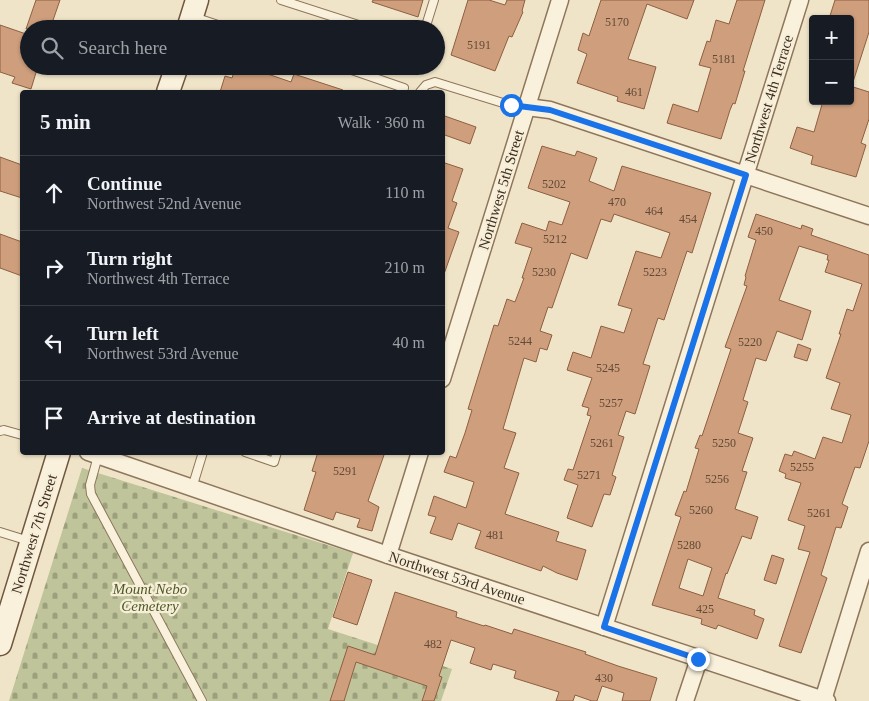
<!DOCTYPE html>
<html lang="en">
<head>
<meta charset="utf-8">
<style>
	:root { --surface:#171b24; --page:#242831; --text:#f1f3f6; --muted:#9ea1a6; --line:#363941 }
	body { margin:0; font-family:Georgia,serif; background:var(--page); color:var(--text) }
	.controls { position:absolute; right:15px; top:15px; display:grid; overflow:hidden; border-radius:5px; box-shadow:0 1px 4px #0004 }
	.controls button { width:45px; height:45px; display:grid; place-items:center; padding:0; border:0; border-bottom:1px solid var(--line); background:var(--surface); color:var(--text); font:25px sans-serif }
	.stop { position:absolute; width:15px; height:15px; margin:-11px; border:4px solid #1a73e8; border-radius:50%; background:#fff }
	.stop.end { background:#1a73e8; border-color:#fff; box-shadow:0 1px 5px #0008 }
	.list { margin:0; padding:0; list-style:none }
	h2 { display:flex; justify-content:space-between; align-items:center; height:65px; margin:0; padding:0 20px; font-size:21px }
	h2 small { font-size:16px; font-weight:400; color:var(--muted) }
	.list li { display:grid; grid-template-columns:32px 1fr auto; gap:15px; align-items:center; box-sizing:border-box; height:75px; padding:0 20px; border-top:1px solid var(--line) }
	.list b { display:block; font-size:19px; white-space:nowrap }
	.list p { margin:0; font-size:16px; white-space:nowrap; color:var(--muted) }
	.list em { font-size:16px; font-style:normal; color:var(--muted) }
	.icon { flex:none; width:28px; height:28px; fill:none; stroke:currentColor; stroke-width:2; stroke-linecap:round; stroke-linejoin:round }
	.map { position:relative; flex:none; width:869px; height:701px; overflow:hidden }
	.search { position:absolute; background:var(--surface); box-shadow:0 1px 4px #0004; left:20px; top:20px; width:425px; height:55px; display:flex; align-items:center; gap:12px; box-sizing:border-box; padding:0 18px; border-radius:28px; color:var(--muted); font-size:19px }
	.panel { position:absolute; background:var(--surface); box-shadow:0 1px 4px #0004; left:20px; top:90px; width:425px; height:365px; border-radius:5px }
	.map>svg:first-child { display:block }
	.cemetery { fill:url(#cemetery-stones) }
	.building { fill:#cf9f7d; stroke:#8d5f41; fill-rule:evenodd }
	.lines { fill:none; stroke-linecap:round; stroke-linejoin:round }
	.lane-casing { stroke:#8d765c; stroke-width:10 }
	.street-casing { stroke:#8d765c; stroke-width:19 }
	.secondary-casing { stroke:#6f573f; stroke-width:25 }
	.lane { stroke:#faf1dc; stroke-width:8 }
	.street { stroke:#faf1dc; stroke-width:16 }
	.secondary { stroke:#faf1dc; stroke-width:22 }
	.route { stroke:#1a73e8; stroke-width:6 }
	.labels { text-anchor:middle; stroke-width:4.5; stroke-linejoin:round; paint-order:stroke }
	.number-label { font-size:12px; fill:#624a37 }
	.street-label { font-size:15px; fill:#3d2e20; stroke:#f7eed8 }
	.park-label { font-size:15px; font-style:italic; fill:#4d5a26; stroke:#f7eed8 }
</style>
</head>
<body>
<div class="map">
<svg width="869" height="701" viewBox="0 0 869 701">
	<defs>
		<pattern id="cemetery-stones" width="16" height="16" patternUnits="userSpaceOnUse" patternTransform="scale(1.25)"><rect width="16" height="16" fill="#bfc49a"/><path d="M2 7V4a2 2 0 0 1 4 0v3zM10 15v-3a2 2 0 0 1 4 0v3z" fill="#9ca07d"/></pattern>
	</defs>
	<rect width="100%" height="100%" fill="#f0e4c8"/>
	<polygon class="cemetery" points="82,468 353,553 328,629 452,669 441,701 9,701"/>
	<g class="building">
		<polygon points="36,0 60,0 50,29 26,29"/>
		<polygon points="373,0 423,0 418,17 372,2"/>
		<polygon points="468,0 489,0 505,5 507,0 525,0 522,11 523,12 512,37 509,36 495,71 451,55"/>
		<polygon points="601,0 694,0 687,19 647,4 628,59 656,67 644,109 617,101 618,97 577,83 587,54 578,50 583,33 589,36"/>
		<polygon points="737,0 765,0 743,71 745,71 735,104 733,103 730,110 721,139 667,123 673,104 698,112 711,68 699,65 707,41 710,42 716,20 729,24"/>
		<polygon points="835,0 869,0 869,32 853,82 850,81 850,19 829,19"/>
		<polygon points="0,25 29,35 29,66 38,66 31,89 12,83 15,77 0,72"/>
		<polygon points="236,66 260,66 259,71 291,82 294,74 343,90 342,92 220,92 225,76 232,78"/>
		<polygon points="850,86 869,92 869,119 861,143 866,145 856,177 811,164 813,156 790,148 797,127 814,132 823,101 850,101"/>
		<polygon points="442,115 476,127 470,144 442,134"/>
		<polygon points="542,146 575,156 577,151 597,158 589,181 614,191 622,166 711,193 692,253 687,251 664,320 658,318 643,364 650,366 635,414 626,411 618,435 624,437 612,475 616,477 610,495 604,494 592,527 567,518 578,485 564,480 568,469 573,470 591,416 587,415 589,408 582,406 592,378 567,370 573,352 591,358 601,326 624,333 632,309 618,305 636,251 661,258 670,233 614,214 611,222 601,219 587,259 571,253 552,308 548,307 540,331 552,335 547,350 540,348 536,362 524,358 503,429 516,433 504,468 519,473 505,514 559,532 556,541 586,550 577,580 557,573 543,566 541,571 475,548 481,531 458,523 452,540 430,533 436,517 428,515 434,496 466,508 474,482 444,472 450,456 456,458 465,433 472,410 468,409 494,325 498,326 507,299 515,302 524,278 522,278 532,248 515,243 522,223 546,231 549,221 562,225 570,202 528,188"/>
		<polygon points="0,157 22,165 22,198 0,191"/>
		<polygon points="442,162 463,169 452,201 457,203 448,228 459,232 444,274 442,273"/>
		<path d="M756,214L801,229L802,225L813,229L811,235L869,255V441L860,468L855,467L842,504L848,507L841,528L836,527L821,575L827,578L801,653L779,646L810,552L798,549L805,526L788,520L801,483L785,478L786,474L779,471L785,454L792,456L794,451L815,459L823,437L842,443L851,415L831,409L840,383L826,378L841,334H839L847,309L853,311L862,284L825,272L829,260H827L828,255L799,246L779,300L811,311L802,340L777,331L766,361L756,358L743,400L748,402L738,433L753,438L742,471L747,472L735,509L758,517L751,539L742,536L727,574L726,573L718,598L755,610L754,615L764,619L757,639L718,625L716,629L701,624L702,619L652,605L681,517L675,515L684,491L686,492L699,449L695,448L700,435L702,436L731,349L725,347L747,286L744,285L746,277L745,276L756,240L748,237ZM688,559L712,568L703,596L679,588Z"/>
		<polygon points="0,234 22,242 22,276 0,268"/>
		<polygon points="798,344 811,349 807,361 794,357"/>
		<polygon points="318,452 385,452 368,501 379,507 372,531 357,527 360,519 336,512 333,520 304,510 316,472 312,471"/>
		<polygon points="772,555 784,559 776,584 764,580"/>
		<polygon points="348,572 372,580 357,625 333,617"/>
		<polygon points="395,592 457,612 456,617 484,626 485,625 512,634 514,629 586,652 585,654 618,666 657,678 650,701 622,701 624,693 602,686 597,701 592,701 575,695 573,701 556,701 559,692 514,678 516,671 493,664 491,670 470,663 475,648 451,640 439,676 442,677 434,701 422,701 427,686 356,662 344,701 330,701 348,646 375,655"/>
	</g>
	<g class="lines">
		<defs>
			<g id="lane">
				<polyline points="281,0 371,29"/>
				<polyline points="194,17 230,29"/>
				<polyline points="425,29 434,0"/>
				<polyline points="340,66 404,88 403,92"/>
				<polyline points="420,92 426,85 435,82 503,103 527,107"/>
				<polyline points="0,431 4,430 22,435"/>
				<polyline points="245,452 274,462 277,452"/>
				<polyline points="98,456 90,485 91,494 202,701"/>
				<polyline points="192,488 203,452"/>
				<polyline points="0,532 29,541"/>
			</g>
			<g id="street">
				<polyline points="527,107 550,110 869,216"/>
				<polyline points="442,379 560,0"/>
				<polyline points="88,452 388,555 827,701"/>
				<polyline points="388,555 420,452"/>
				<polyline points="604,627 800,0"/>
				<polyline points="823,700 869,551"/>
				<polyline points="685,701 699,659"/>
			</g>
			<g id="secondary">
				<polyline points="188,29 197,0"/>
				<polyline points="168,92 177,66"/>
				<polyline points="0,644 59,452"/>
			</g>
		</defs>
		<use href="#lane" class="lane-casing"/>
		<use href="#street" class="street-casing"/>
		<use href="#secondary" class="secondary-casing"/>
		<use href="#lane" class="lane"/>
		<use href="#street" class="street"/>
		<use href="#secondary" class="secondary"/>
	</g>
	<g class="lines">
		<polyline class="route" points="511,105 550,110 746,175 604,627 698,659"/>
	</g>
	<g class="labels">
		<g class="number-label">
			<text x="617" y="26">5170</text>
			<text x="479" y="49">5191</text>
			<text x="724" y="63">5181</text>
			<text x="634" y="96">461</text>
			<text x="554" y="188">5202</text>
			<text x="617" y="206">470</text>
			<text x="654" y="215">464</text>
			<text x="688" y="223">454</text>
			<text x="764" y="235">450</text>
			<text x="555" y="243">5212</text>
			<text x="544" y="276">5230</text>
			<text x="655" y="276">5223</text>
			<text x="520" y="345">5244</text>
			<text x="750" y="346">5220</text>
			<text x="608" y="372">5245</text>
			<text x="611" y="407">5257</text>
			<text x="602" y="447">5261</text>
			<text x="724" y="447">5250</text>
			<text x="802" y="471">5255</text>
			<text x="345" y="475">5291</text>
			<text x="589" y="479">5271</text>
			<text x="717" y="483">5256</text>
			<text x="701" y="514">5260</text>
			<text x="819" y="517">5261</text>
			<text x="495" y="539">481</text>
			<text x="689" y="549">5280</text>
			<text x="705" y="613">425</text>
			<text x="433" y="648">482</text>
			<text x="604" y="682">430</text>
		</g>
		<g class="street-label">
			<text transform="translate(769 99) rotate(-73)" y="5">Northwest 4th Terrace</text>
			<text transform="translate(501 190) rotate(-73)" y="5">Northwest 5th Street</text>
			<text transform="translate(34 534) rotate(-73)" y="5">Northwest 7th Street</text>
			<text transform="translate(457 578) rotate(18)" y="5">Northwest 53rd Avenue</text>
		</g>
		<g class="park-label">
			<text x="150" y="594">Mount Nebo<tspan x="150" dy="17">Cemetery</tspan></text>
		</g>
	</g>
</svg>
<div class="controls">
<button>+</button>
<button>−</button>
</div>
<div class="stop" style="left:511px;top:105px"></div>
<div class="stop end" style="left:698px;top:659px"></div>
<div class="search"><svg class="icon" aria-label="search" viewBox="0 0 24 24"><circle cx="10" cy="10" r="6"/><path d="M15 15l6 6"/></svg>Search here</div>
<section class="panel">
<h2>5 min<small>Walk · 360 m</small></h2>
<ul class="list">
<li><svg class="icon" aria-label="ahead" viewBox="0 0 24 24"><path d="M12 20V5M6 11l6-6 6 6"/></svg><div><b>Continue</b><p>Northwest 52nd Avenue</p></div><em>110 m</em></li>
<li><svg class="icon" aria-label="right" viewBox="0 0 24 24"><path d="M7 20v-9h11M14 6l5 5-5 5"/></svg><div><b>Turn right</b><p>Northwest 4th Terrace</p></div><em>210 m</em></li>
<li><svg class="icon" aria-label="left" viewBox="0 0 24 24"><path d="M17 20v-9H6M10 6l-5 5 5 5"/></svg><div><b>Turn left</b><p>Northwest 53rd Avenue</p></div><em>40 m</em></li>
<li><svg class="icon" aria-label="arrive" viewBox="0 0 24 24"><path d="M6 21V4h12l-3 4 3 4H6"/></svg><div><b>Arrive at destination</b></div></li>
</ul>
</section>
</div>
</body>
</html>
